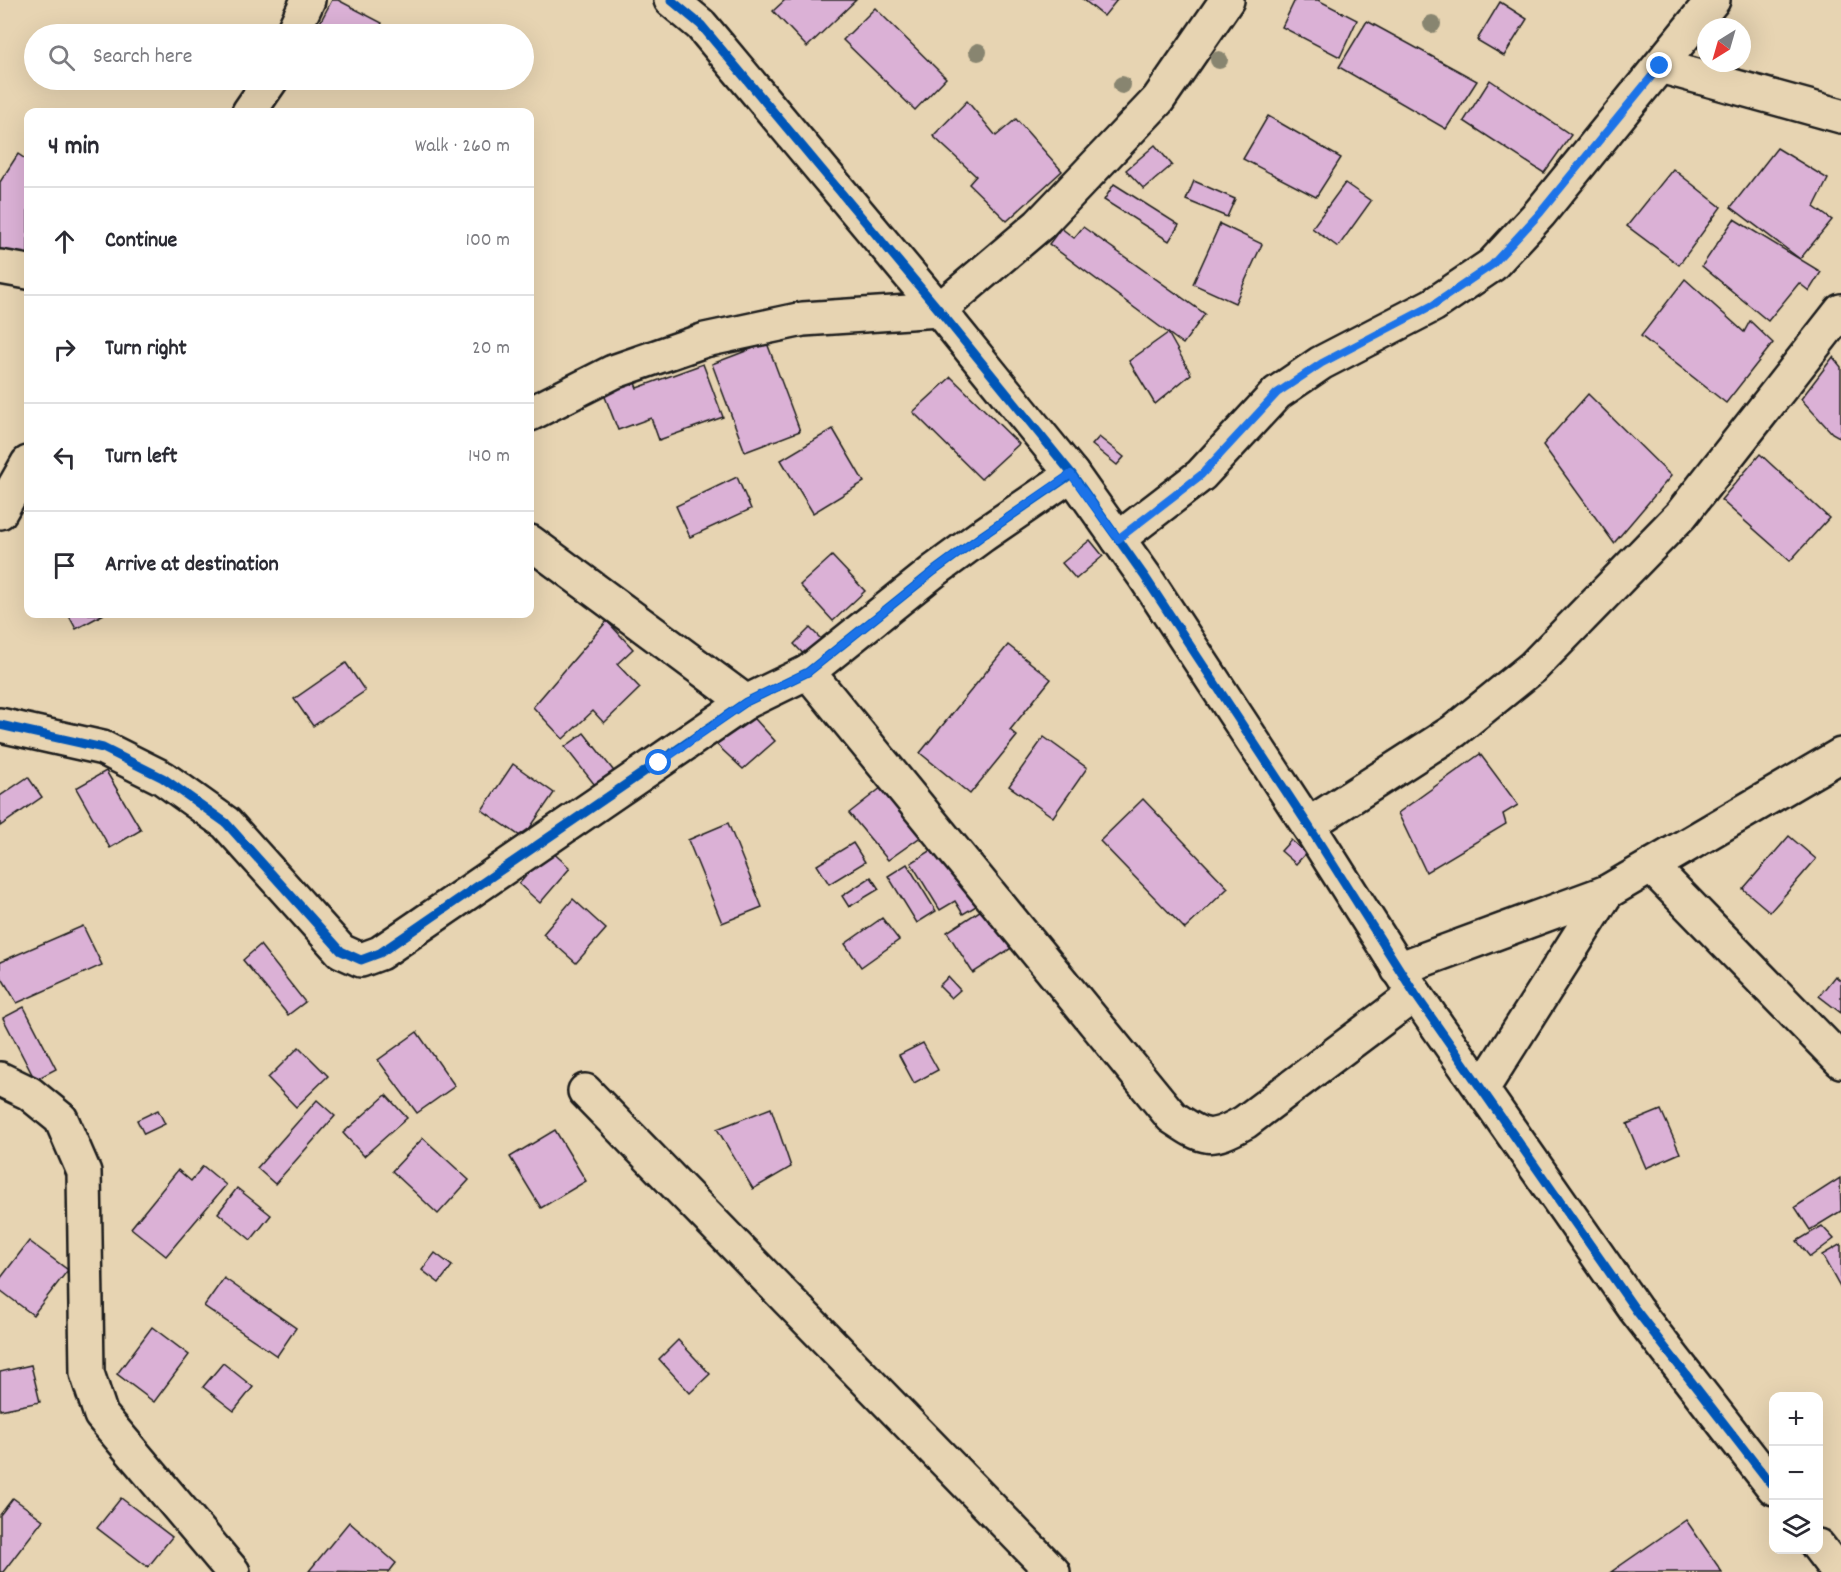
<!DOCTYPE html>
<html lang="en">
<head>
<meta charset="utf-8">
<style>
	:root { --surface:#fff; --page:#f2f2f3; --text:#2b2b33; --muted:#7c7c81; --line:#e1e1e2 }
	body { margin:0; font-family:Dekko,sans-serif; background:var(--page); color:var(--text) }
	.controls { position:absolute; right:18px; bottom:18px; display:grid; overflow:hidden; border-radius:12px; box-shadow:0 6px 24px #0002 }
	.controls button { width:54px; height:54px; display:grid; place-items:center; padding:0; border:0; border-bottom:2px solid var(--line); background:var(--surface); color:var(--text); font:30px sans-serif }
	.compass { position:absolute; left:1697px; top:18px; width:54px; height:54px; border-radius:50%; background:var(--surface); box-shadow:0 6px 24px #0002; rotate:217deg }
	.stop { position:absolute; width:18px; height:18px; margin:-14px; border:4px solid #1a73e8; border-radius:50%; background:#fff }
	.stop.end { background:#1a73e8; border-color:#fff; box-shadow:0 2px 6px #0008 }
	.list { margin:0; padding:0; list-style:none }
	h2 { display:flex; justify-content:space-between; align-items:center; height:78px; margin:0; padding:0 24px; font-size:26px }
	h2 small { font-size:20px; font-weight:400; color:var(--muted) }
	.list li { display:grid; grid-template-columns:39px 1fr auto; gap:18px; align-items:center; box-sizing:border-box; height:108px; padding:0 24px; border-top:2px solid var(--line) }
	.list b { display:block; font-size:22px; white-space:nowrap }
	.list em { font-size:20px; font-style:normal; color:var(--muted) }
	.icon { flex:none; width:33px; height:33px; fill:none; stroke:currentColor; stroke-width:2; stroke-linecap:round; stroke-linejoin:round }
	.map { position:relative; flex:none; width:1841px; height:1572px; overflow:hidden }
	.search { position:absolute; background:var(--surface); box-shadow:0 6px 24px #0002; left:24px; top:24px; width:510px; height:66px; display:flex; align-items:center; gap:15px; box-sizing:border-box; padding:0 21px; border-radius:33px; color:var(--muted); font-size:22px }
	.panel { position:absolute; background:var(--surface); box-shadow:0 6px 24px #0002; left:24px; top:108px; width:510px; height:510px; border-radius:12px }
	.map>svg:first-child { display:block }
	.building { fill:#dbb1d6; stroke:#1c1c1c; stroke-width:1.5 }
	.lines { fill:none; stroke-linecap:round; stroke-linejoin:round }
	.minor-casing { stroke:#1c1c1c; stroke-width:38 }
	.minor { stroke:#e7d4b2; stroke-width:33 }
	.cycleway-casing { stroke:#e7d4b2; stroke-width:13 }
	.cycleway { stroke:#0057b8; stroke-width:9 }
	.tree { fill:#88856f }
	.route { stroke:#1a73e8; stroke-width:8 }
</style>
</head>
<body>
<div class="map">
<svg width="1841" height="1572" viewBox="0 0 1841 1572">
	<rect width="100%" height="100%" fill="#e7d4b2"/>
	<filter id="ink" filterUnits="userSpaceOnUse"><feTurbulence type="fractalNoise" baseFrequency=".0167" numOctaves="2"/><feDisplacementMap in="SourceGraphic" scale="12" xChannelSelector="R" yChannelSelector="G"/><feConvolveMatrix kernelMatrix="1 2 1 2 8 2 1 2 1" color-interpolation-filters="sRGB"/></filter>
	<g filter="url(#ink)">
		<g class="building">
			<polygon points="332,0 338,0 382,23 377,34 314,34"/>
			<polygon points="785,0 856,0 807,47 773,11"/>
			<polygon points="1084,0 1117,0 1104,16"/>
			<polygon points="1295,0 1318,0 1357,20 1340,57 1282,27"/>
			<polygon points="1500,2 1527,19 1504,56 1477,40"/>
			<polygon points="875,8 946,78 915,110 843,40"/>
			<polygon points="1367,21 1477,81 1446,129 1339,67"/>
			<polygon points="1490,80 1571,135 1544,173 1464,121"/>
			<polygon points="967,101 996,136 1016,119 1062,171 1007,221 969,184 976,176 933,136"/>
			<polygon points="1268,116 1341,158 1316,197 1243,159"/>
			<polygon points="1155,145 1172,165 1144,189 1126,170"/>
			<polygon points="1777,148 1828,179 1814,207 1832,220 1800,259 1731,207"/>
			<polygon points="18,154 28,161 28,268 0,250 0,182"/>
			<polygon points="1673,169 1721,207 1679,265 1627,226"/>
			<polygon points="1194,181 1235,199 1227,217 1186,200"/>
			<polygon points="1345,183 1371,201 1338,247 1312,228"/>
			<polygon points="1114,184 1179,225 1169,241 1104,200"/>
			<polygon points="1734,219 1821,272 1809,291 1799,283 1768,321 1702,266"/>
			<polygon points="1220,224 1262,244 1235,303 1193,284"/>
			<polygon points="1083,227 1205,314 1183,344 1049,244 1061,228 1074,238"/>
			<polygon points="1685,279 1744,332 1750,321 1773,343 1726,403 1641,336"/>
			<polygon points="1168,333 1191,374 1155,404 1129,361"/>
			<polygon points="767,343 800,431 745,452 712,364"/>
			<polygon points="1833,357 1841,367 1841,438 1832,433 1801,399"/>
			<polygon points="703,364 723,417 659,440 651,418 618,430 600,384 631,372 637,388"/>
			<polygon points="951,377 1019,444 981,479 913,412"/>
			<polygon points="1588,394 1671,476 1614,543 1543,445"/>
			<polygon points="833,429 864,482 813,513 781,460"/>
			<polygon points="1099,437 1124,457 1117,465 1092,445"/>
			<polygon points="1760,454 1829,518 1790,561 1721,500"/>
			<polygon points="737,477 751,509 690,537 676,506"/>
			<polygon points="1090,540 1103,556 1076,579 1062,563"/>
			<polygon points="832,556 865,591 833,621 800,585"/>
			<polygon points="68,614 104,614 76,629"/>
			<polygon points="607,621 633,649 617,664 640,688 604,723 593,711 563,739 533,707"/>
			<polygon points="810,628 827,645 810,661 794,644"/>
			<polygon points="1008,645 1051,679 1010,730 1017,736 970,794 920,753"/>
			<polygon points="346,663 365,691 313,726 294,699"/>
			<polygon points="747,710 775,741 743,769 715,743"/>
			<polygon points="584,733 620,779 602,794 565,747"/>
			<polygon points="1044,737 1087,768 1053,817 1009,786"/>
			<polygon points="1480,754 1518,805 1503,814 1506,824 1426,872 1398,813"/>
			<polygon points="513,764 554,793 523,838 482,810"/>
			<polygon points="106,771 141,830 110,848 76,788"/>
			<polygon points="28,777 42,797 0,826 0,796"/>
			<polygon points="886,784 926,833 888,860 849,813"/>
			<polygon points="1143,799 1228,888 1185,929 1100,841"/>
			<polygon points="728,823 762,907 722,923 688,840"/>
			<polygon points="1789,836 1816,859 1770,912 1743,889"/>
			<polygon points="1291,840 1306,853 1296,864 1281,851"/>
			<polygon points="853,843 865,862 829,884 817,865"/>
			<polygon points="943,843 981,903 963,914 955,901 940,910 911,863"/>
			<polygon points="549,849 570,868 540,903 519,884"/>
			<polygon points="907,864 936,911 917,923 888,876"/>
			<polygon points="871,877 879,889 849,907 842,896"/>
			<polygon points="573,899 606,929 576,963 543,934"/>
			<polygon points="989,905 1016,945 973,973 947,932"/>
			<polygon points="882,918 899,940 861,967 845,944"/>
			<polygon points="83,926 102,965 17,1003 0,975 0,962"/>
			<polygon points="260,945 305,1002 288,1015 243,960"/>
			<polygon points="1835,976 1841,981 1841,1013 1819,996"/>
			<polygon points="948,977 960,990 951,998 939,986"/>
			<polygon points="24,1007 56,1069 35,1080 3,1018"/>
			<polygon points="417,1032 455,1086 417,1113 378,1060"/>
			<polygon points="923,1043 938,1070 914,1083 899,1055"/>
			<polygon points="299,1047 328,1076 296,1107 268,1078"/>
			<polygon points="386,1095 407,1118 364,1156 343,1133"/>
			<polygon points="317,1100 335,1116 275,1184 257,1168"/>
			<polygon points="771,1108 791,1167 753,1189 717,1129"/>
			<polygon points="158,1110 165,1124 144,1134 137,1120"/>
			<polygon points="1661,1110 1680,1153 1646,1168 1627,1124"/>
			<polygon points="555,1130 586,1181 541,1208 510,1157"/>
			<polygon points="423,1138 469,1180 438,1214 392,1171"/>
			<polygon points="203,1166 226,1185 166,1256 131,1228 178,1170 191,1181"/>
			<polygon points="1840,1178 1841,1211 1810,1230 1795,1207"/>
			<polygon points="237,1188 271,1215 251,1240 218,1213"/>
			<polygon points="1822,1226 1834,1239 1810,1257 1797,1241"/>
			<polygon points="29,1241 68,1270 33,1315 0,1290 0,1279"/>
			<polygon points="1841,1244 1841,1289 1822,1255"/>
			<polygon points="435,1253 452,1266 439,1283 422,1270"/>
			<polygon points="224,1278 296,1328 277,1356 204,1306"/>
			<polygon points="152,1327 189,1355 154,1402 117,1374"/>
			<polygon points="678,1340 710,1374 690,1393 659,1359"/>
			<polygon points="223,1363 253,1387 234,1411 203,1387"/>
			<polygon points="31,1365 40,1402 0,1410 0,1372"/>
			<polygon points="13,1498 43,1520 3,1572 0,1572 0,1515"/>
			<polygon points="121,1498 172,1537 148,1567 97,1528"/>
			<polygon points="1686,1520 1722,1572 1611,1572"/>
			<polygon points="349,1522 396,1563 389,1572 309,1571"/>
		</g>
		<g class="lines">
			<defs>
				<g id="minor">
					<polyline points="671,0 701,25 939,310 1072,474 1145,577 1308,825 1415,994 1635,1309 1774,1488"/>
					<polyline points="292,34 308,0"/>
					<polyline points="1660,66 1841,116"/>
					<polyline points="249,112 271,80"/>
					<polyline points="0,267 28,272"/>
					<polyline points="530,414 613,372 705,340 803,319 939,310 1039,225 1158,100 1227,0"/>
					<polyline points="0,512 28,463"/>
					<polyline points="1118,539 1201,475 1277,393 1321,363 1433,305 1492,265 1540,213 1713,0"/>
					<polyline points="530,542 746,702"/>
					<path d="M808,672L1172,1117C1205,1139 1209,1142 1245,1122L1415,994"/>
					<polyline points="0,725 103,748 163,778 226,823 341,951 361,960 380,953 746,702 808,672 934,571 983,535 1072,474"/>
					<polyline points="1308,825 1454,731 1533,667 1681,515 1841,311"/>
					<polyline points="1651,866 1841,1061"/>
					<polyline points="1398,969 1607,892 1841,755"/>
					<polyline points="0,1079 29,1093 61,1119 84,1172 87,1373 101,1415 233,1572"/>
					<polyline points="1482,1089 1607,892"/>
					<polyline points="585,1091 1053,1572"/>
					<polyline points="1818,1546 1838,1572"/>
				</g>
			</defs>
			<use href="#minor" class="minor-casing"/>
			<use href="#minor" class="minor"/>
			<defs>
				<g id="cycleway">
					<polyline points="671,0 701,25 939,310 1072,474 1145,577 1308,825 1415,994 1635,1309 1774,1488"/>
					<polyline points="0,725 103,748 163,778 226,823 341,951 361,960 380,953 746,702 808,672 934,571 983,535 1072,474"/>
				</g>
			</defs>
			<use href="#cycleway" class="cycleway-casing"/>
			<use href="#cycleway" class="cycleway"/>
		</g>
		<g class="tree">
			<circle cx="1432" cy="24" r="9"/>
			<circle cx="978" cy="52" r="9"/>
			<circle cx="1219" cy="60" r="9"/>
			<circle cx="1122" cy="85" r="9"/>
		</g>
	</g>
	<g class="lines" filter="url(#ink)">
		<polyline class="route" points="659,763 746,702 808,672 934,571 983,535 1071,474 1118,539 1201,475 1277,393 1322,363 1433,305 1492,265 1540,213 1660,66"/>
	</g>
</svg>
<div class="controls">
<button>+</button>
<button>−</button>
<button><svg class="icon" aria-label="layers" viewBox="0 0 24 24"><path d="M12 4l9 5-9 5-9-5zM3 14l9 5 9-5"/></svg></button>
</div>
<svg class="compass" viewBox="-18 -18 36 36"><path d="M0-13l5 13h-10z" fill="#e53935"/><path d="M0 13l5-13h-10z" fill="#7c7c81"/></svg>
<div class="stop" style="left:659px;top:763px"></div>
<div class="stop end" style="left:1660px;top:66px"></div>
<div class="search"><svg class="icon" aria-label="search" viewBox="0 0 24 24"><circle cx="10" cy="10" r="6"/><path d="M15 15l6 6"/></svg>Search here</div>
<section class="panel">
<h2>4 min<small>Walk · 260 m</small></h2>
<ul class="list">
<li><svg class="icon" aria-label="ahead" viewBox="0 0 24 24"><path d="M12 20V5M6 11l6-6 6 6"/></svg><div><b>Continue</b></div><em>100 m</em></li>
<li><svg class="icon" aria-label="right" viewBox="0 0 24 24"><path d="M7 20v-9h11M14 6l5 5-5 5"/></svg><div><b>Turn right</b></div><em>20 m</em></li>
<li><svg class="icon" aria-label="left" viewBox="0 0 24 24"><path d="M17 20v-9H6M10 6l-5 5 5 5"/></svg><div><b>Turn left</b></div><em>140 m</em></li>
<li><svg class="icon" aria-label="arrive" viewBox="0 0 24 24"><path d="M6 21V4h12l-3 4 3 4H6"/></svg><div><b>Arrive at destination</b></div></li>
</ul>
</section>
</div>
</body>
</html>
